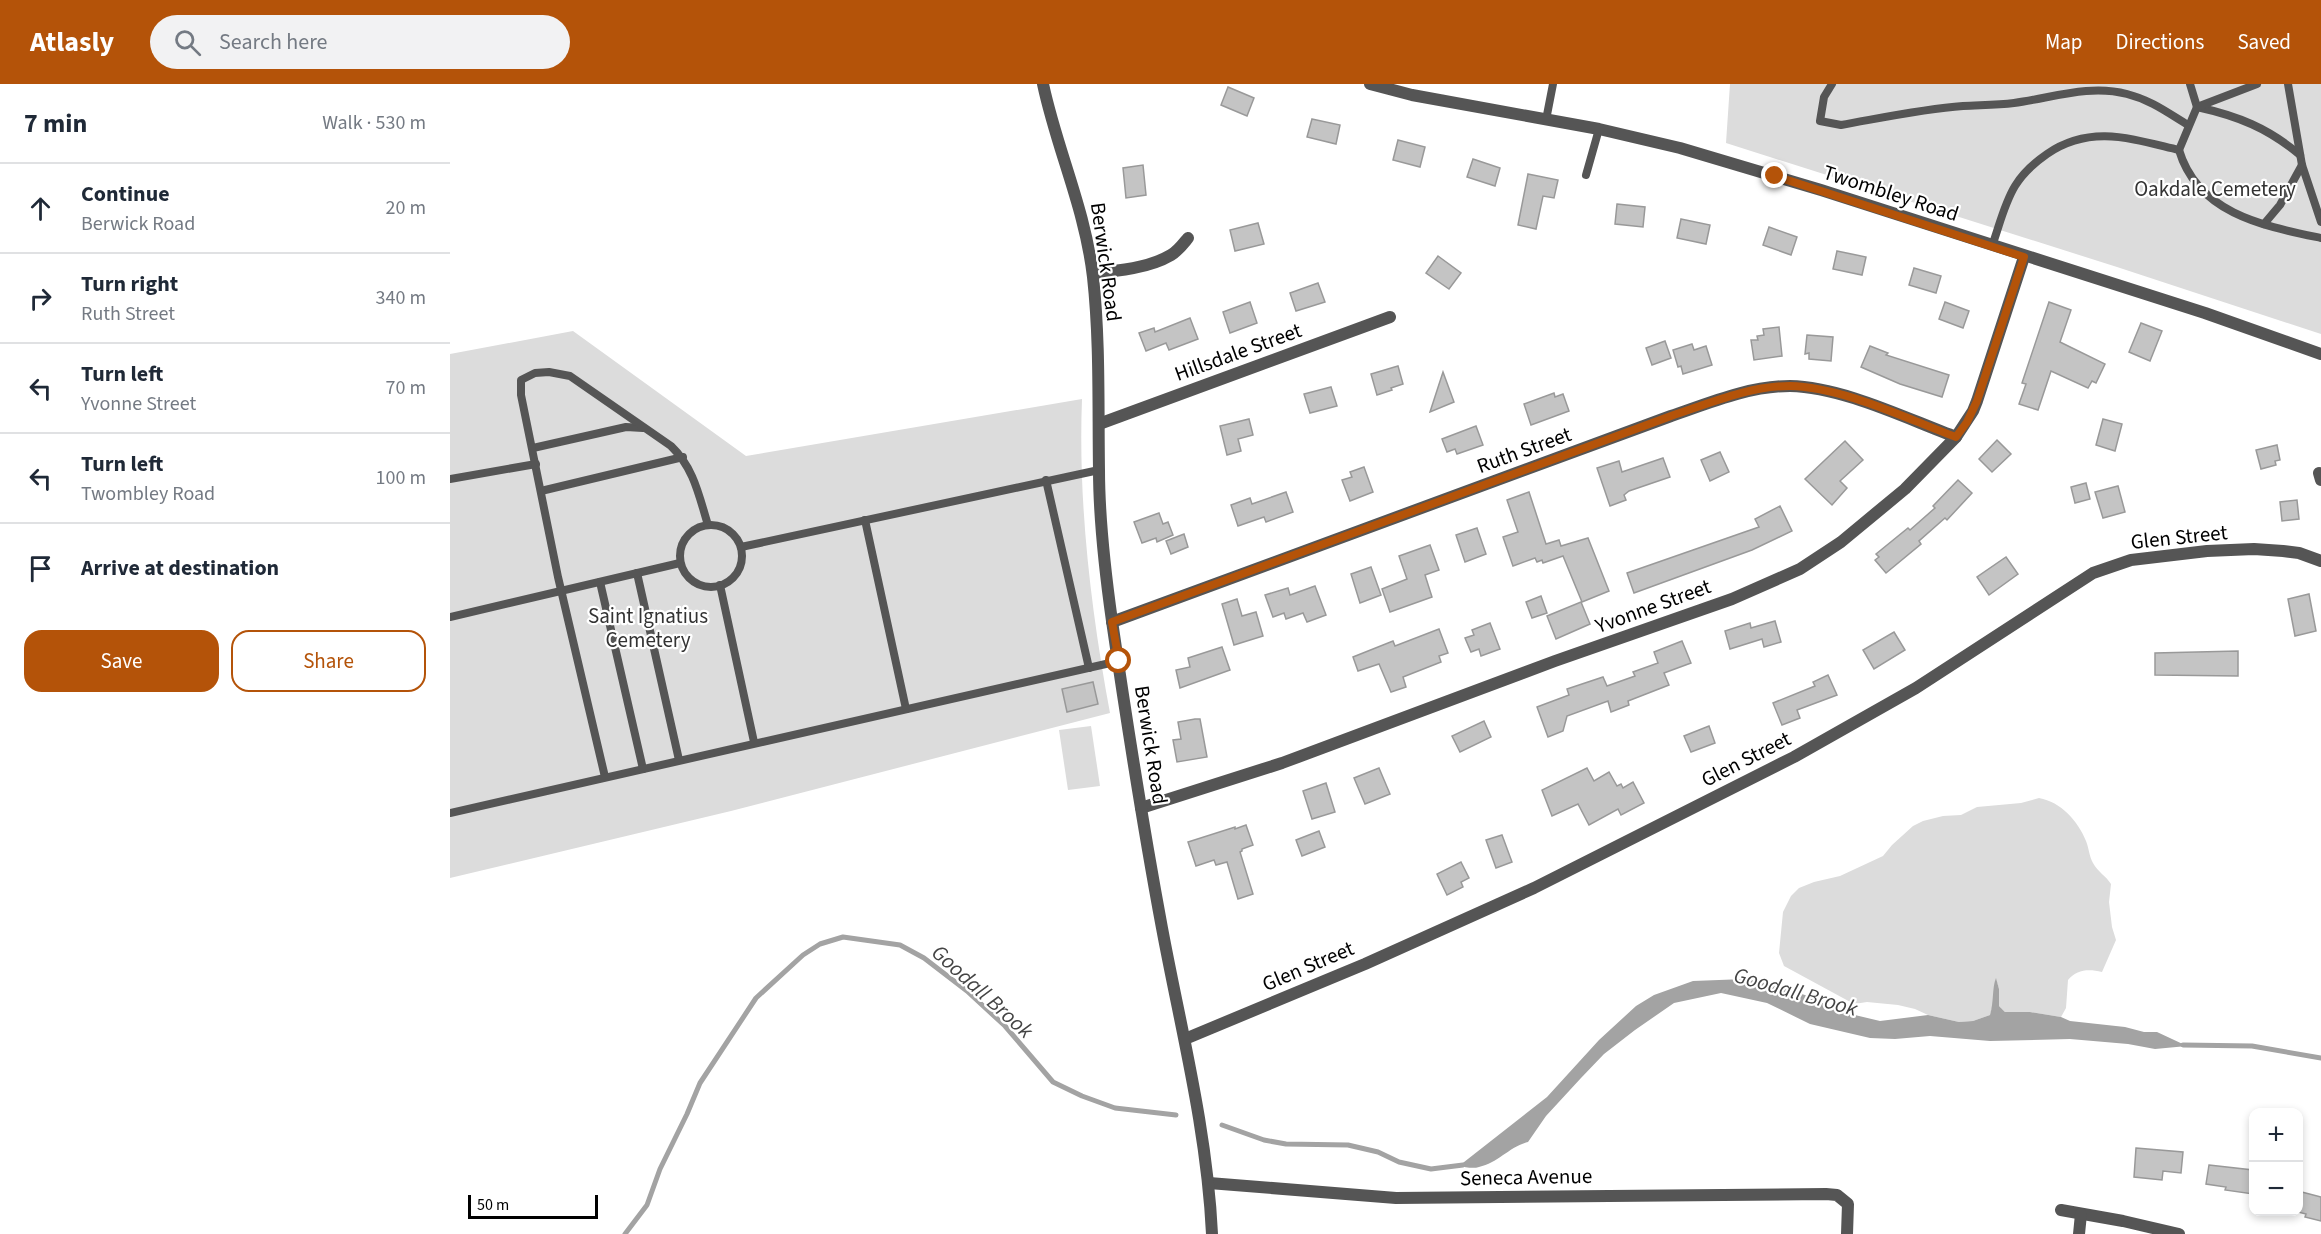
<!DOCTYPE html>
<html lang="en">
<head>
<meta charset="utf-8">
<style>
	:root { --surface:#fff; --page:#f2f2f3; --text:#1f2937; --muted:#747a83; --line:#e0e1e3; --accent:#b45309 }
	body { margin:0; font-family:"Source Sans 3",sans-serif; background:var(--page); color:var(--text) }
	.controls { position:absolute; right:18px; bottom:18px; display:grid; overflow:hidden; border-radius:12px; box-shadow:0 3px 9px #0003 }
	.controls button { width:54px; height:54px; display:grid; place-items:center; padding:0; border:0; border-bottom:2px solid var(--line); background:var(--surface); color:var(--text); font:30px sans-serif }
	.scale { position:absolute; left:18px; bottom:15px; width:130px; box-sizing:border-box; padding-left:6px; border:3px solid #000; border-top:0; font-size:16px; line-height:21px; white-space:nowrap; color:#000; -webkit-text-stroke:4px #fff; paint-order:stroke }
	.stop { position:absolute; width:18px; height:18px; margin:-14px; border:4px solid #b45309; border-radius:50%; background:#fff }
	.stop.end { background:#b45309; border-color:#fff; box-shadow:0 2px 6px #0008 }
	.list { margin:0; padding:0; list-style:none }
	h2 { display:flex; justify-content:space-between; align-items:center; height:78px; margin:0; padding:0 24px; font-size:26px }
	h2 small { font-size:20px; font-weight:400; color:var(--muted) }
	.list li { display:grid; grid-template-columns:39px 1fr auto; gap:18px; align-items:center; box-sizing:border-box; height:90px; padding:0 24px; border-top:2px solid var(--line) }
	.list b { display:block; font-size:22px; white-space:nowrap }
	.list p { margin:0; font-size:20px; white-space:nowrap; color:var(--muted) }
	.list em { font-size:20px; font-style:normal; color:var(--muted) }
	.actions { display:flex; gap:12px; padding:18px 24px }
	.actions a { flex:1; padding:14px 0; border:2px solid var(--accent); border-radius:18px; text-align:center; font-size:21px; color:var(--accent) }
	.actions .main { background:var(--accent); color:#fff }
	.icon { flex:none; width:33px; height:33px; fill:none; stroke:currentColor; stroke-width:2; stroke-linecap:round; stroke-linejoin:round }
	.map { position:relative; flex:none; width:1871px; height:1150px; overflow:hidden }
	header { display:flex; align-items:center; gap:36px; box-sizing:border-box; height:84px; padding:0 30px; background:var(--accent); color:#fff }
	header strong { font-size:28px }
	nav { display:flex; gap:33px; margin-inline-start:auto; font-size:21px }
	.search { width:420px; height:54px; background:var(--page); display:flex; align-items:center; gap:15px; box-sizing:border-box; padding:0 21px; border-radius:33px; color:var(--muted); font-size:22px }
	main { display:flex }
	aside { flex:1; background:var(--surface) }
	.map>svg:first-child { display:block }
	.green { fill:#dcdcdc }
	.water { fill:#a3a3a3 }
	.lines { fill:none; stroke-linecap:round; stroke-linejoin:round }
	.stream { stroke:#a3a3a3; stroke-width:5 }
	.building { fill:#c4c4c4; stroke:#999; stroke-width:1.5 }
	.service { stroke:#555; stroke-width:8 }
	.minor { stroke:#555; stroke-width:12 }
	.tertiary { stroke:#555; stroke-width:12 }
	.route { stroke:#b45309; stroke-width:8 }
	.labels { text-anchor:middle; stroke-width:4.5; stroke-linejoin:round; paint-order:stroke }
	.park-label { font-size:21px; fill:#333; stroke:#fff }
	.street-label { font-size:21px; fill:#000; stroke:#fff }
	.water-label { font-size:22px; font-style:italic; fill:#444; stroke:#fff }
</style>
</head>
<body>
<header>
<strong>Atlasly</strong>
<div class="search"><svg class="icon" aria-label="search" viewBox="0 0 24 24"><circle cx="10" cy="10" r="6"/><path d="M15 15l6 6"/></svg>Search here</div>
<nav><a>Map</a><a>Directions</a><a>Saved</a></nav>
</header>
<main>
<aside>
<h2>7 min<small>Walk · 530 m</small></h2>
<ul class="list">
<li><svg class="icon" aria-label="ahead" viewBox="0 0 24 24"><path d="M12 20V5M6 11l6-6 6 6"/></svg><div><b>Continue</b><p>Berwick Road</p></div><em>20 m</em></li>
<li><svg class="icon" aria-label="right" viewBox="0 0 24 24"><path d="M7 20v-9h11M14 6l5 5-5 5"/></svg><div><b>Turn right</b><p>Ruth Street</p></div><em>340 m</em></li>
<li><svg class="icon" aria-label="left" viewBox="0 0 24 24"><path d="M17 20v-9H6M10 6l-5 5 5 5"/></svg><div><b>Turn left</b><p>Yvonne Street</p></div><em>70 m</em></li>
<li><svg class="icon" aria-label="left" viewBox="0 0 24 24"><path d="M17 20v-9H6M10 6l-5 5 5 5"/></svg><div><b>Turn left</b><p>Twombley Road</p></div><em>100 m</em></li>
<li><svg class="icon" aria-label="arrive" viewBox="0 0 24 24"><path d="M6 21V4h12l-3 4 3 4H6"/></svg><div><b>Arrive at destination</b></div></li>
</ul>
<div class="actions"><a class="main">Save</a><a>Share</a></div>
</aside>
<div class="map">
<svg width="1871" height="1150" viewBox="0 0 1871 1150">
	<rect width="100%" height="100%" fill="#fff"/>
	<g class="green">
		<polygon points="1280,0 1871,0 1871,250 1667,183 1276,59"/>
		<path d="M123,247L296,372L632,315C628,420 641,526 660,629L281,727L0,794V270Z"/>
		<polygon points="641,642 650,702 618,706 609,646"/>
		<path d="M1589,714C1611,718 1628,737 1636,757C1639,764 1639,772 1643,779C1648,788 1656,792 1661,800L1659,818L1662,843L1666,856L1652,888C1639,885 1627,885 1618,896L1616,924L1611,933L1580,928H1555L1549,922V905L1546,895L1544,917L1540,931L1523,937L1509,938L1478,931L1465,925L1448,921L1417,918L1404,920L1334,882L1329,869L1333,828L1341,812L1349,804L1364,798L1390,792L1433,772L1442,761L1463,742L1473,737L1493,732L1511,731L1527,723L1571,719Z"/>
	</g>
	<path class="water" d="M1546,894L1549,905V922L1555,928H1580L1611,933L1620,937L1675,943L1694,948H1707L1737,962L1705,965L1678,960L1620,955L1540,957L1480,952L1445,955L1420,954L1360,940L1317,919L1271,909L1224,919L1185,946L1154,970L1131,994L1096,1032L1078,1058C1059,1063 1048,1079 1029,1083C1023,1085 1015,1083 1009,1082L1097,1013L1149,956L1186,922L1204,911L1243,897L1295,895L1318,899L1361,913L1388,927L1430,937L1478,931L1509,938L1523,937L1540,931C1544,918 1542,903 1546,894Z"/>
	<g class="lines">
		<g class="stream">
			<polyline points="1733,961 1802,962 1871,974"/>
			<polyline points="772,1041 814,1056 836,1060 898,1061 928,1068 949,1078 981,1085 1013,1081"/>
			<polyline points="175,1150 197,1121 210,1085 237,1030 250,999 306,914 353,871 370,860 393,853 450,861 474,874 517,907 555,942 603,998 632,1012 665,1024 726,1031"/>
		</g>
	</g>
	<g class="building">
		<polygon points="778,3 804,14 797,32 771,21"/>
		<polygon points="862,35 890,41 886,60 857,53"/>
		<polygon points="948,56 975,63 970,83 943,76"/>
		<polygon points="1023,75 1050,84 1045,102 1017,93"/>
		<polygon points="693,81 696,111 676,114 673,84"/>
		<polygon points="1078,90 1108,96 1104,114 1093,112 1086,145 1068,141"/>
		<polygon points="1167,120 1195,123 1193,143 1165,140"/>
		<polygon points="1231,135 1260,141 1256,160 1227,154"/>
		<polygon points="808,139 814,160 785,167 780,146"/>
		<polygon points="1319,143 1347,153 1341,171 1313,161"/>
		<polygon points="1387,167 1416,173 1412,191 1383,185"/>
		<polygon points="988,172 1011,189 999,205 976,189"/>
		<polygon points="1464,184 1491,192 1486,209 1459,201"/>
		<polygon points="868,199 875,218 846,227 840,209"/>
		<polygon points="800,218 807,239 780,249 773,228"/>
		<polygon points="1495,218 1519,227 1513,244 1489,235"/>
		<polygon points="1599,218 1621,226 1610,258 1655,280 1646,299 1642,297 1638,304 1601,287 1588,326 1569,320 1576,300 1572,299"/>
		<polygon points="740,234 748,255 719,266 716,259 696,267 689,249 704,244 705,248"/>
		<polygon points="1691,239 1712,247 1700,277 1679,268"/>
		<polygon points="1329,243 1332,272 1304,276 1301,256 1308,256 1307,252 1314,251 1313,245"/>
		<polygon points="1357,251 1383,253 1381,277 1359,275 1359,269 1355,270"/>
		<polygon points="1215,257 1221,274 1202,281 1196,264"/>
		<polygon points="1242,260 1244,266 1256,262 1262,281 1233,290 1231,282 1228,283 1223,266"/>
		<polygon points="1420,262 1438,269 1436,271 1499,291 1492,313 1450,300 1411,283"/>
		<polygon points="948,282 953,300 941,304 942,306 927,311 921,290"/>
		<polygon points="993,288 1004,318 980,328"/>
		<polygon points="881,303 887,322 860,329 854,310"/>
		<polygon points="1104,309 1105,313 1113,310 1119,327 1081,341 1074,320"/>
		<polygon points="799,335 803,351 788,355 791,367 777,371 770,342"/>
		<polygon points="1653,335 1672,340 1665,367 1646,361"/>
		<polygon points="1026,342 1033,361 1007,370 1005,365 997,368 992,355"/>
		<polygon points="1547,356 1561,370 1542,388 1529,375"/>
		<polygon points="1395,357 1413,376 1390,397 1397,404 1382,421 1355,395"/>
		<polygon points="1827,361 1830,376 1825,377 1826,381 1811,385 1806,366"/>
		<polygon points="1270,368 1279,388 1260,397 1251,376"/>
		<polygon points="1213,374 1220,393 1179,407 1174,411 1176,416 1160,422 1147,384 1169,377 1172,388"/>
		<polygon points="914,383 923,408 900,417 892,396 902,393 900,388"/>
		<polygon points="1508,396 1522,409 1497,436 1495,434 1469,457 1471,460 1436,489 1425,476 1429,473 1426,470 1458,444 1460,446 1485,424 1483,422"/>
		<polygon points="1636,399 1640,415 1625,419 1621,403"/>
		<polygon points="1668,402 1675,428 1653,434 1645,408"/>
		<polygon points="836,408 843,428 816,438 814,433 788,442 781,421 800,414 802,420"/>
		<polygon points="1079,408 1096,460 1109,456 1111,462 1138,454 1159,507 1132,518 1113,472 1093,479 1092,476 1087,478 1085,474 1063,482 1053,453 1068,448 1057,416"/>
		<polygon points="1847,416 1849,435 1832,437 1830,418"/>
		<polygon points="1330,422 1342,447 1302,466 1184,509 1177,489 1309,443 1305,435"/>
		<polygon points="709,429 713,440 718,438 723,451 707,458 706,454 692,459 684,438"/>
		<polygon points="1027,444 1036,470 1015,478 1006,451"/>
		<polygon points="734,450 738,463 721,470 716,457"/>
		<polygon points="980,461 989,486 975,491 982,513 940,528 932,505 957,495 949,472"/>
		<polygon points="1556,473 1568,490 1539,511 1527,493"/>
		<polygon points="921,483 931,511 910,519 901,490"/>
		<polygon points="865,502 876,531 857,538 853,529 836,535 834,529 823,533 815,511 838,504 840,511"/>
		<polygon points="1859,510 1866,547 1845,552 1838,515"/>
		<polygon points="1091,512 1097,529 1082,534 1076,518"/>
		<polygon points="787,515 792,532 806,528 813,552 784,561 772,520"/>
		<polygon points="1131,518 1140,540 1106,555 1097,532"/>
		<polygon points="1325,537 1331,558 1314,563 1312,555 1280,565 1275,547 1300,539 1301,544"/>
		<polygon points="1040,539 1050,565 1031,572 1029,565 1021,568 1015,554 1024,551 1022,546"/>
		<polygon points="989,545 998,569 989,572 991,578 953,593 956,603 941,608 929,580 908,587 903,573 943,557 945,562"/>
		<polygon points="1444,548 1455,566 1424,585 1413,566"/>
		<polygon points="1232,557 1241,579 1214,589 1219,601 1178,617 1179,621 1161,628 1158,617 1117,632 1113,647 1098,653 1087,623 1119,611 1117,605 1153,593 1157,602 1185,592 1183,588 1208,579 1204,568"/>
		<polygon points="772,563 780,586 730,604 726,586 740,583 738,574"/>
		<polygon points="1788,567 1788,592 1705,591 1705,569"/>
		<polygon points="1378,591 1387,611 1347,626 1350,634 1332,641 1323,619 1365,602 1363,598"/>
		<polygon points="643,598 648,620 617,628 612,605"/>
		<polygon points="745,635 750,635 757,673 727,678 723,656 731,655 728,638"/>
		<polygon points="1034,637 1041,653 1010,668 1002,652"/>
		<polygon points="1259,642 1265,659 1241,668 1234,652"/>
		<polygon points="929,684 940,710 915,720 904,694"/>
		<polygon points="1137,684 1144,697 1159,688 1167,702 1171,700 1173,704 1183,698 1194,719 1171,731 1168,725 1139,741 1128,720 1102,732 1092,706"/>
		<polygon points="876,699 885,728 862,735 853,707"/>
		<polygon points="796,741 803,761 792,765 792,767 790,768 803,810 788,815 777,778 766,781 764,776 746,782 738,758 785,743 785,745"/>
		<polygon points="869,747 875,763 852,772 846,756"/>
		<polygon points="1052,751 1062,778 1046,784 1036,756"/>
		<polygon points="1011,778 1019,794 1011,798 1013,803 997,811 987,790"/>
		<polygon points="1686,1064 1733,1068 1731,1089 1713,1087 1712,1096 1684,1093"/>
		<polygon points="1759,1081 1803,1086 1803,1110 1775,1106 1776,1103 1756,1100"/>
		<polygon points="1848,1107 1871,1113 1871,1137 1855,1133 1856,1130 1848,1128"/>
	</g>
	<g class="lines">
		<g class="service">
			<path d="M1382,0L1374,13L1370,37L1391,41C1431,34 1472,25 1513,22C1530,21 1547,21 1564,19C1602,14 1639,0 1677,10C1701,16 1718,29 1738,41"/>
			<path d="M1740,0L1747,23C1788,32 1818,44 1850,71"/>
			<polyline points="1838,0 1852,81 1871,138"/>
			<polyline points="1096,36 1103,0"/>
			<polyline points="1729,66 1747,23 1807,0"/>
			<polyline points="1136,91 1149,45"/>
			<polyline points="1814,140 1830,121 1852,81"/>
			<path d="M1542,162C1549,143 1554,120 1565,102C1573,89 1584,79 1597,70C1641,40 1682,55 1729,66C1748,130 1814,142 1871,154"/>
			<polyline points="83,364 176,343 193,344"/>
			<polyline points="0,395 86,380"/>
			<polyline points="596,396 639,584"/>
			<polyline points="91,407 233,373"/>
			<polyline points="415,436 456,625"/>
			<circle cx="261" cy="472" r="31"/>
			<polyline points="291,463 649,386"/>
			<polyline points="187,489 229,676"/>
			<polyline points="150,498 193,685"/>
			<polyline points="270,501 304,658"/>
			<polyline points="0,533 230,479"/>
			<path d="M155,693L108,493L71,311V296L85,289L99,288L120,292L221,362C244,384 249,412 258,441"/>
			<polyline points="0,729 669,577"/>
		</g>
		<g class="minor">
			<path d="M643,189C668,187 699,184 721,171C728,167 733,160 738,154"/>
			<polyline points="649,340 940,233"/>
			<polyline points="1869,389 1871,396"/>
			<path d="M662,538L1221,332C1259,319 1299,302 1340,302C1393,303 1457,335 1506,353"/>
			<polyline points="691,724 832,679 1105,577 1282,515 1350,485 1391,458 1455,405 1506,353 1523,327 1527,317 1574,173"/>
			<polyline points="735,955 915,880 1084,804 1344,673 1466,604 1643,489 1681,476 1757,467 1804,465 1833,467 1849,469 1871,477"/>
			<polyline points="759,1099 946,1114 1376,1110 1387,1111 1398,1120 1397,1150"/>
			<polyline points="1611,1126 1673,1137 1729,1150"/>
			<polyline points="1629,1150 1631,1130"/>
		</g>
		<g class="tertiary">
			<path d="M593,0C607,66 635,124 643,193C650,257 648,321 649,386C649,436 655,487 662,537C677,640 693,742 712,844C731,946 757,1045 762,1150"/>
			<polyline points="920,0 962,11 1149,45 1230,64 1371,106 1755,229 1871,270"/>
		</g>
	</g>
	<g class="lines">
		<path class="route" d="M669,577L662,538L1221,332C1260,319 1299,302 1340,302C1393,303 1457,335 1506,353L1517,338L1527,317L1574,173L1325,92"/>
	</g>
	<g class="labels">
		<g class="park-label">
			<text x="1765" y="112">Oakdale Cemetery</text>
			<text x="198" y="539">Saint Ignatius<tspan x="198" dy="24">Cemetery</tspan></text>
		</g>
		<g class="street-label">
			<text transform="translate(1441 109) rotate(18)" y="7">Twombley Road</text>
			<text transform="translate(656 178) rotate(82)" y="7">Berwick Road</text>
			<text transform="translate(788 268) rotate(-20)" y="7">Hillsdale Street</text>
			<text transform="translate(1074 366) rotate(-20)" y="7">Ruth Street</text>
			<text transform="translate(1729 453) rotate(-6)" y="7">Glen Street</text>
			<text transform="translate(1203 522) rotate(-20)" y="7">Yvonne Street</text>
			<text transform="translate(701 661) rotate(81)" y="7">Berwick Road</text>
			<text transform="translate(1296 675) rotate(-27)" y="7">Glen Street</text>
			<text transform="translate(858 882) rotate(-23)" y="7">Glen Street</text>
			<text transform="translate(1076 1093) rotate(-1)" y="7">Seneca Avenue</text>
		</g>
		<g class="water-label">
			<text transform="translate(533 907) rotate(42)" y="8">Goodall Brook</text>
			<text transform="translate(1346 907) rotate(16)" y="8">Goodall Brook</text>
		</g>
	</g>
</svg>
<div class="controls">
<button>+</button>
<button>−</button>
</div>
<div class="scale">50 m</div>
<div class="stop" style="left:669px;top:577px"></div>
<div class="stop end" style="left:1325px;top:92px"></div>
</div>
</main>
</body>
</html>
